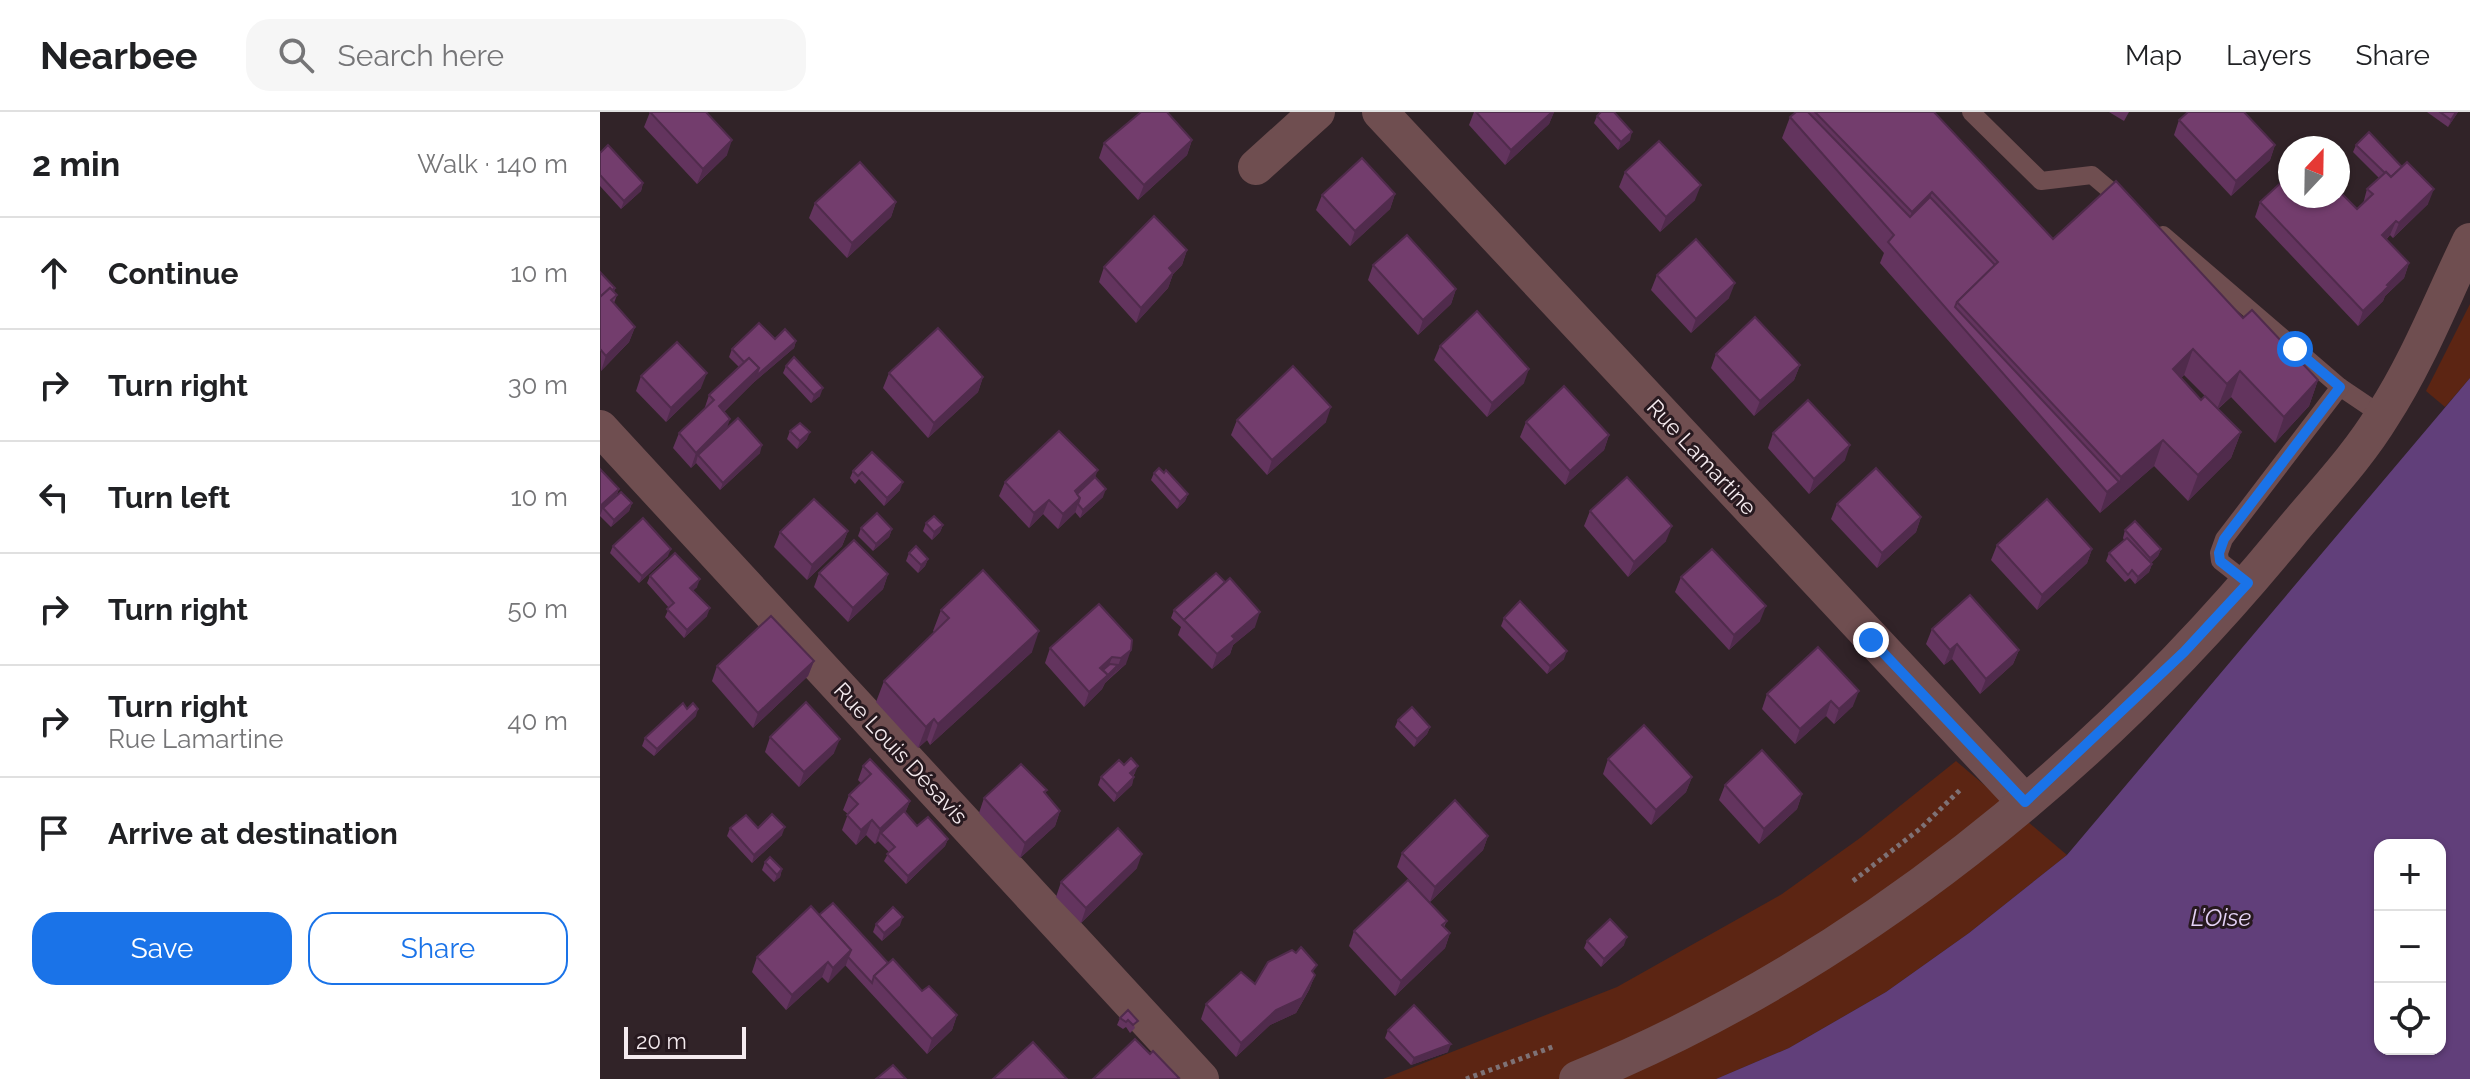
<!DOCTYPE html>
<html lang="en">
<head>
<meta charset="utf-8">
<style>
	:root { --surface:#fff; --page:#f6f6f6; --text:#202124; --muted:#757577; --line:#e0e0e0; --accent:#1a73e8 }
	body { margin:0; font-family:Raleway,sans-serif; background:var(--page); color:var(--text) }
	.controls { position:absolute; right:24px; bottom:24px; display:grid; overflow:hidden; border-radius:16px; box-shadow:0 2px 6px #0004 }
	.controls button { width:72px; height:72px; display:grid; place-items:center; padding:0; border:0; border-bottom:2px solid var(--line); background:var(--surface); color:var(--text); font:40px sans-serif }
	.compass { position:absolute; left:1678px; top:24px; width:72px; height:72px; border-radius:50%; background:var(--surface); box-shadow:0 2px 6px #0004; rotate:22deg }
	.scale { position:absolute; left:24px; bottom:20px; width:122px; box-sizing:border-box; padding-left:8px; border:4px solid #f5ebef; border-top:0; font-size:22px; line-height:28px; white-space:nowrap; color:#f5ebef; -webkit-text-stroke:6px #27191f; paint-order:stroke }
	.stop { position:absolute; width:24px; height:24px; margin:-18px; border:6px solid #1a73e8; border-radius:50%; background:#fff }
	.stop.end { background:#1a73e8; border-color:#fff; box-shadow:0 2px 8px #0008 }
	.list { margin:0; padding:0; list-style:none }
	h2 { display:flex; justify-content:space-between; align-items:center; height:104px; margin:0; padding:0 32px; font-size:34px }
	h2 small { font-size:26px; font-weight:400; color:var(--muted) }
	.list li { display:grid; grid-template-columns:52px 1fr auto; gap:24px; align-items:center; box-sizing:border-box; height:112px; padding:0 32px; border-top:2px solid var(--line) }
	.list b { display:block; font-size:30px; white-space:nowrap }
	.list p { margin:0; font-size:26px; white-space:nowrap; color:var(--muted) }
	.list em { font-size:26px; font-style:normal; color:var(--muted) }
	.actions { display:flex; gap:16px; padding:24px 32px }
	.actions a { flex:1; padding:18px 0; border:2px solid var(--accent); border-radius:24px; text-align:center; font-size:28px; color:var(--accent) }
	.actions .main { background:var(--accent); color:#fff }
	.icon { flex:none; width:44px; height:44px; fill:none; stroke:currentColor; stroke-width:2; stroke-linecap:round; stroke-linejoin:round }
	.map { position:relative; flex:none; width:1870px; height:967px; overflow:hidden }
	header { display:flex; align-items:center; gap:48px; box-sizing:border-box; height:112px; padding:0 40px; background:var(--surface); border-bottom:2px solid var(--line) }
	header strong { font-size:38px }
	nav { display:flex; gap:44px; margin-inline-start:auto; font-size:28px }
	.search { width:560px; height:72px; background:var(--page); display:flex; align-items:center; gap:20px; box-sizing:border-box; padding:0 28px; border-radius:24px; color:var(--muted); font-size:30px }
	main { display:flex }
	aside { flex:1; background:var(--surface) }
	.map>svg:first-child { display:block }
	.green { fill:#5c2513 }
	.water { fill:#613f7a; fill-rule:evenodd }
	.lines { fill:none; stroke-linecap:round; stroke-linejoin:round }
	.path { stroke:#7e7276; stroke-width:5; stroke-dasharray:4 4; stroke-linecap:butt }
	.lane { stroke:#6f4e50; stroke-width:18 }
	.street { stroke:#6f4e50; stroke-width:36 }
	.wall { fill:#63345e; fill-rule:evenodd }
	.shaded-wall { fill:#502b4c }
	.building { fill:#733d6d; stroke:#502b4c; stroke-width:2 }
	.route { stroke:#1a73e8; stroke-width:10 }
	.labels { text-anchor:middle; stroke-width:6; stroke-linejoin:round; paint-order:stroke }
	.street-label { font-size:22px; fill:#f5ebef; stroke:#27191f }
	.water-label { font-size:24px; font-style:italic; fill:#e5d2f6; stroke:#27191f }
</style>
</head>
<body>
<header>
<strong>Nearbee</strong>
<div class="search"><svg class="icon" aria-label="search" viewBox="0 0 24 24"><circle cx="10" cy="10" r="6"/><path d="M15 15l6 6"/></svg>Search here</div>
<nav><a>Map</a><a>Layers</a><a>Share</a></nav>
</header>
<main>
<aside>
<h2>2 min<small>Walk · 140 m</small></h2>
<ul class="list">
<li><svg class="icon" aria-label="ahead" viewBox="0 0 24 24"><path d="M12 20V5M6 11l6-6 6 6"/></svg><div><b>Continue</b></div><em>10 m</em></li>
<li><svg class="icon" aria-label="right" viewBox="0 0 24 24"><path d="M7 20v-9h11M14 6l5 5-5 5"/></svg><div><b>Turn right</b></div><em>30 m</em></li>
<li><svg class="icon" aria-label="left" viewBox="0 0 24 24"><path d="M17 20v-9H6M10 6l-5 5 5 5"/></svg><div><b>Turn left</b></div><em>10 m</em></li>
<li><svg class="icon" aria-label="right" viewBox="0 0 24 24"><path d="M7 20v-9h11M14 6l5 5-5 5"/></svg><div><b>Turn right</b></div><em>50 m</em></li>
<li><svg class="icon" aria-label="right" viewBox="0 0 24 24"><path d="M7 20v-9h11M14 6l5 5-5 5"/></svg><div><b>Turn right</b><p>Rue Lamartine</p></div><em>40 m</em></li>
<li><svg class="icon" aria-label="arrive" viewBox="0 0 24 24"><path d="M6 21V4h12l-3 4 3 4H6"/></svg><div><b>Arrive at destination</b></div></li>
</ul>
<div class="actions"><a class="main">Save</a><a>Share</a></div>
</aside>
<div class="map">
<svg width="1870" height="967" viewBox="0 0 1870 967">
	<rect width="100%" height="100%" fill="#312328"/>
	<g class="green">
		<polygon points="1870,192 1870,266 1845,295 1826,279"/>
		<polygon points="1356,649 1467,743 1369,821 1286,880 1189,936 1116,967 783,967 1017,875 1182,782 1260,726"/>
	</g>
	<path class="water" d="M1870,266V967H1116L1189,936L1286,880L1369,821L1467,743ZM1780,733H1840V937H1780Z"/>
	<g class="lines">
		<g class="path">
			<polyline points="1253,769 1321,716 1361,677"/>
			<polyline points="866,967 955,934"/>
		</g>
		<g class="lane">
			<polyline points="1371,0 1441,69 1492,63 1525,91"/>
			<polyline points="1563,123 1740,275 1783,304"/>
			<polyline points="1648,471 1620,449 1619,441 1624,427 1740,275"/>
		</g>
		<g class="street">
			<polyline points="780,0 1425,690"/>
			<polyline points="656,55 717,0"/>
			<polyline points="0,316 601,967"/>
			<path d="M977,967C1254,854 1501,652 1689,422C1721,383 1757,346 1783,303C1818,249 1842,187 1870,129"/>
		</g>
	</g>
	<g class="wall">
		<polygon points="50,0 127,43 97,72 44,15"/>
		<polygon points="874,0 954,0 949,12 905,53 869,13"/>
		<path d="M1196,0H1334L1453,127L1643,206L1718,268L1709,294L1675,331L1631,285L1618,297L1641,320L1631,346L1588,389L1554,354L1500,401L1280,151L1284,141L1182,26L1190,5ZM1584,263L1605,284L1601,288L1581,266Z"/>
		<polygon points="1509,0 1529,0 1524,9"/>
		<polygon points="1827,0 1858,0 1848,15"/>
		<polygon points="997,4 1030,28 1018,38 994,11"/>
		<polygon points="1579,8 1675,33 1670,48 1631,84 1574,23"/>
		<polygon points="592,28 587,43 538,88 499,46 504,31"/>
		<polygon points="1756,33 1828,92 1793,126 1790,123 1786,128 1809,151 1804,166 1785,184 1783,189 1758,214 1655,105 1660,90 1690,84 1742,81 1757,97 1763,92 1767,77 1779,66 1753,40"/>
		<polygon points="0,41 43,71 41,79 21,97 0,74"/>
		<polygon points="1025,60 1095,88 1060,120 1019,75"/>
		<polygon points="795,82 790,97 750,134 716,98 722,83"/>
		<polygon points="296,90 291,105 247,146 209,106 215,91"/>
		<polygon points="587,138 582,153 573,162 568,176 536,211 499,170 504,155"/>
		<polygon points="773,153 856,177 851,192 818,223 768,168"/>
		<polygon points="0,160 15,176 14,180 17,183 14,191 35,215 29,230 1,259"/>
		<polygon points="1057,163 1129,186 1091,221 1051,178"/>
		<polygon points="175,227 196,229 194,236 153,271 124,300 127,316 160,341 120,378 96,351 91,356 73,336 79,321 104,298 109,283 139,255 129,245 132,237"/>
		<polygon points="840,234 924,271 887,305 834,248"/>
		<polygon points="1116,242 1200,253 1194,268 1154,304 1111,256"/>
		<polygon points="186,254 220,284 211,291 183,261"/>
		<polygon points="289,261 383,265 378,280 328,326 283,276"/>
		<polygon points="41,264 101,276 66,310 36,279"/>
		<polygon points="637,308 726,310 667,363 631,323"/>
		<polygon points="926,310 1009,323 1004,338 965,373 920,325"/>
		<polygon points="190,319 207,327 197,337 187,327"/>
		<polygon points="1173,321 1245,348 1209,382 1168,336"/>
		<polygon points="272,340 300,378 284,394 259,367 255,372 250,366 253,359"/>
		<polygon points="0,357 19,377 16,385 32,391 29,399 11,415 0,404"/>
		<polygon points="554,361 588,382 585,389 577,397 551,368"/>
		<polygon points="495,365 503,385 480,406 475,400 458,417 443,402 429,416 399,384 405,370"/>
		<polygon points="1237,392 1321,405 1316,420 1277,456 1231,407"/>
		<polygon points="990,399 1066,429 1028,465 984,414"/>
		<polygon points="326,411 343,413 340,420 332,428 323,419"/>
		<polygon points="261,416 292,417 289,425 273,439 258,424"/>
		<polygon points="1525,418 1561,437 1558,444 1551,451 1552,452 1549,460 1535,472 1530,466 1525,470 1506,449 1509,441 1524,428 1523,426"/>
		<polygon points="248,419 242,434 207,468 174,435 180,420"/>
		<polygon points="1397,433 1492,437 1487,451 1437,498 1391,448"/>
		<polygon points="13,434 68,444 39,471 10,441"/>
		<polygon points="309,441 328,447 325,454 318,461 306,449"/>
		<polygon points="219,461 288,462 283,477 248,510 214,475"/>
		<polygon points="50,464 97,475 93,478 107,504 84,526 65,505 69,496 47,471"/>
		<polygon points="1081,465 1160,509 1129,538 1075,480"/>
		<polygon points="625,470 655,515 633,533 630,542 612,557 578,523 581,515 571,506 574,498"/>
		<polygon points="499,492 526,552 505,571 502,577 484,595 445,551 450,536"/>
		<polygon points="341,498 432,540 330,633 327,628 318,636 276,590 284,569 334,520 333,519"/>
		<polygon points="904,506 964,547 947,562 901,514"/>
		<polygon points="1332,517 1419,538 1413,552 1380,582 1352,547 1344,553 1326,532"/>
		<polygon points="1218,535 1253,594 1234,612 1226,604 1195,632 1162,597 1167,582"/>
		<polygon points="214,549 208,564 153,616 112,569 117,554"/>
		<polygon points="96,604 54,644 42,634 45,626"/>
		<polygon points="798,608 830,615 827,622 814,635 795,615"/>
		<polygon points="170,625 234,641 199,675 165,640"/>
		<polygon points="1008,647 1092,665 1086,680 1051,713 1003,662"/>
		<polygon points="524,653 535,661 533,664 532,673 514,690 498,673 501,665"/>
		<polygon points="263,654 310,689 305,701 317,714 348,727 345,734 306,772 284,749 289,740 278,729 275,732 266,723 256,733 242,718 248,702 243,698 249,683 261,671 258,668"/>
		<polygon points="1125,673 1202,682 1197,697 1159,732 1119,688"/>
		<polygon points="447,678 445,682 460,699 455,714 420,746 379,701 384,686"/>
		<polygon points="130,716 158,716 182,723 152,751 127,724"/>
		<polygon points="888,724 883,738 830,790 797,755 802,741"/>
		<polygon points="165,750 182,757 180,765 174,770 162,758"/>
		<polygon points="537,756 481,811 456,785 461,770"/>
		<polygon points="219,803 288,851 322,879 357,903 352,918 327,942 245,853 228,871 222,865 186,898 152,860 157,845"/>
		<polygon points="847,809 844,815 850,821 845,836 795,884 749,834 754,819"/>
		<polygon points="276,812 300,813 282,829 273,820"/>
		<polygon points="987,829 1024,833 1001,855 984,836"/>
		<polygon points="714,862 715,863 709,878 696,901 670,913 636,945 601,907 606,892 655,872"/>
		<polygon points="528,898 535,916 530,921 526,915 523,917 517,913 520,906"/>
		<polygon points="788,918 848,940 811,953 785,926"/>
	</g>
	<g class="shaded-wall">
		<polygon points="952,0 954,0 949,12 905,53 911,38"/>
		<polygon points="1856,0 1858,0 1848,15 1851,8"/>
		<polygon points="1032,20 1030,28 1018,38 1021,30"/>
		<polygon points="132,28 127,43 97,72 103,57"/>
		<polygon points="592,28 587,43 538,88 544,73"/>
		<polygon points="1675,33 1670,48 1631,84 1636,69"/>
		<polygon points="43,71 41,79 21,97 24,89"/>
		<polygon points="1101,73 1095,88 1060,120 1066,105"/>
		<polygon points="1834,77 1828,92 1793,126 1799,111"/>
		<polygon points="1332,80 1323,106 1302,126 1312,100"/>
		<polygon points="795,82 790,97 750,134 755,119"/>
		<polygon points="296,90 291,105 247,146 252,131"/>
		<polygon points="1796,109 1790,123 1776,137 1782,123"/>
		<polygon points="587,138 582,153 573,162 568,176 536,211 541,196 569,156"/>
		<polygon points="1809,151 1804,166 1785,184 1783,189 1758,214 1763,199 1787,173"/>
		<polygon points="1135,171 1129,186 1091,221 1096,207"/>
		<polygon points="856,177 851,192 818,223 823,208"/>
		<polygon points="35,215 29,230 1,259 6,244"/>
		<polygon points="196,229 194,236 153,271 114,309 119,294 159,256"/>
		<polygon points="1593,237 1584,263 1563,283 1573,257"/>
		<polygon points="1200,253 1194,268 1154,304 1160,289"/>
		<polygon points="929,257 924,271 887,305 892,291"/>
		<polygon points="1640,259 1631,285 1617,297 1627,272"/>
		<polygon points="107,261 101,276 66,310 71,296"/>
		<polygon points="383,265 378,280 328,326 334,311"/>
		<polygon points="1718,268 1709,294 1675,331 1684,305"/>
		<polygon points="223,276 220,284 211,291 214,283"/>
		<polygon points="731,295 726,310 667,363 672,348"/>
		<polygon points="130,307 125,322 98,343 96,351 91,356 96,341"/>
		<polygon points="210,320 207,327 197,337 200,329"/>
		<polygon points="1641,320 1631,346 1588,389 1598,363"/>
		<polygon points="1009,323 1004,338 965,373 970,359"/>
		<polygon points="1563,328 1554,354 1500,401 1507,380 1519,370 1521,365"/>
		<polygon points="162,333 160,341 120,378 123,371"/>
		<polygon points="1250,333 1245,348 1209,382 1214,367"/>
		<polygon points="498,358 492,373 475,389 475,379"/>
		<polygon points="303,370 300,378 284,394 287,386"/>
		<polygon points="19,377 13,391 3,396 0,404 0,394"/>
		<polygon points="506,377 503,385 480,406 483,398"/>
		<polygon points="588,382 585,389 577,397 580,390"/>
		<polygon points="480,386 475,401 458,417 463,402"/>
		<polygon points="449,388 443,402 429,416 434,401"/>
		<polygon points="32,391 29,399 11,415 14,408"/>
		<polygon points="1321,405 1316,420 1277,456 1282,441"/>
		<polygon points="343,413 340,420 332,428 334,420"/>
		<polygon points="1072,414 1066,429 1028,465 1034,450"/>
		<polygon points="292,417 289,425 273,439 276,432"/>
		<polygon points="248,419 242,434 207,468 212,453"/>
		<polygon points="71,437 68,444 39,471 42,464"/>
		<polygon points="1492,437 1487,451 1437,498 1442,483"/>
		<polygon points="1561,437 1558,444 1548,453 1550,446"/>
		<polygon points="328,447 325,454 318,461 321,453"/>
		<polygon points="1552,452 1549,460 1535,472 1538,465"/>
		<polygon points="288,462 283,477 248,510 253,496"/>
		<polygon points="100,467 97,475 88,484 90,476"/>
		<polygon points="1166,494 1160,509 1129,538 1134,523"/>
		<polygon points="110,496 107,504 84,526 87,518"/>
		<polygon points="660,500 655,515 633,533 630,542 612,557 617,542 632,524"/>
		<polygon points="439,519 432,540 330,633 338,612"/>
		<polygon points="1357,532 1352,547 1344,553 1350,538"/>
		<polygon points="531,538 526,552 515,561 521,546"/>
		<polygon points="1419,538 1413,552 1380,582 1386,567"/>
		<polygon points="967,539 964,547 947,562 950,554"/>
		<polygon points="512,545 507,559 500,565 500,556"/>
		<polygon points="214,549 208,564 153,616 158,601"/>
		<polygon points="518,553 515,561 505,571 502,577 484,595 489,580"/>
		<polygon points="1259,579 1253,594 1234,612 1239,597"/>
		<polygon points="1231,589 1226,604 1195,632 1200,617"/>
		<polygon points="98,597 96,604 54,644 57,637"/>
		<polygon points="334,607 327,628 318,636 326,615"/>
		<polygon points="830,615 827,622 814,635 817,627"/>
		<polygon points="240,627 234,641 199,675 204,660"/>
		<polygon points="538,654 535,661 527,668 530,661"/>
		<polygon points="534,665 532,673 514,690 517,682"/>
		<polygon points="1092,665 1086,680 1051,713 1056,698"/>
		<polygon points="1202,682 1197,697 1159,732 1164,717"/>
		<polygon points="310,689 304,704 281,721 278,729 275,732 280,717"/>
		<polygon points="460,699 455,714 420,746 425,731"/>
		<polygon points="272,708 266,723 256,733 261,718"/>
		<polygon points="185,715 182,723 152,751 154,743"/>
		<polygon points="888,724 883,738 830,790 835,775"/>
		<polygon points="348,727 345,734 306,772 308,764"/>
		<polygon points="542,742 537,756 481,811 486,796"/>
		<polygon points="182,757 180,765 174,770 177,763"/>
		<polygon points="303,805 300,813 282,829 284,821"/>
		<polygon points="850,821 845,836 795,884 801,869"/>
		<polygon points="1027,825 1024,833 1001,855 1004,847"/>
		<polygon points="251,838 246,853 228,871 233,856"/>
		<polygon points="228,850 222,865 186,898 192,883"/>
		<polygon points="715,863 709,878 696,901 670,913 636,945 641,931"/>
		<polygon points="357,903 352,918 327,942 332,927"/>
		<polygon points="851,932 848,940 811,953 814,946"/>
	</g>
	<g class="building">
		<polygon points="50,0 106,0 132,28 103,57"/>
		<polygon points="541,0 567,0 592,28 544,73 504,31"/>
		<polygon points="876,0 952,0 911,38"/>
		<polygon points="1001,0 1014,0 1032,20 1021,30 997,4"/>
		<polygon points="1196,0 1208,0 1310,105 1330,85 1395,153 1357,190 1355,195 1519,370 1507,380 1288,130 1294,123 1190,5"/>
		<polygon points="1215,0 1334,0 1453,127 1516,69 1643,206 1652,198 1718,268 1684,305 1640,259 1627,272 1593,237 1573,257 1601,288 1605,284 1641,320 1598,363 1563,328 1521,365 1357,190 1398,150 1332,80 1312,100"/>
		<polygon points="1588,0 1644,0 1675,33 1636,69 1579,8"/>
		<polygon points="1840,0 1856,0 1851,8"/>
		<polygon points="1769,20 1802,55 1791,65 1786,60 1785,61 1756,33"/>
		<polygon points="1059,29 1101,73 1066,105 1025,60"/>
		<polygon points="8,33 43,71 24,89 0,63 0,41"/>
		<polygon points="762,46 795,82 755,119 722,83"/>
		<polygon points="260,50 296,90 252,131 215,91"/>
		<polygon points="1807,50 1834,77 1799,111 1796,109 1782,123 1809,151 1787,173 1789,174 1763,199 1660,90 1686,66 1690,71 1690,84 1738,84 1738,78 1757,97 1773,82 1767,77 1786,60 1791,65"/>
		<polygon points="1738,69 1744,75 1740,79 1738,78"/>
		<polygon points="554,104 587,138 569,156 573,161 541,196 504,155"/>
		<polygon points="807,123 856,177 823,208 773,153"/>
		<polygon points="1096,127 1135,171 1096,207 1057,163"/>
		<polygon points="0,160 15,176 12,178 10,176 0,185"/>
		<polygon points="10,176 17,183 11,188 35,215 6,244 0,237 0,185"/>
		<polygon points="877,199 929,257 892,291 840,234"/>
		<polygon points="1155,205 1200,253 1160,289 1116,242"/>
		<polygon points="159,211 175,227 185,217 196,229 156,264 159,256 149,246 144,250 132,237"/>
		<polygon points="338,216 383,265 334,311 289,261"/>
		<polygon points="77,230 107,261 71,296 41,264"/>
		<polygon points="194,245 223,276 214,283 186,254"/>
		<polygon points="149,246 159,256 119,294 130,307 96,341 79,321 114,288 109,283"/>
		<polygon points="693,254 731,295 672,348 637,308"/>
		<polygon points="964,274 1009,323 970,359 926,310"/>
		<polygon points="1208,288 1250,333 1214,367 1173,321"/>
		<polygon points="138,306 162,333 123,371 98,343"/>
		<polygon points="200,311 210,320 200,329 190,319"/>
		<polygon points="459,319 498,358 475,379 480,386 463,402 449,388 434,401 405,370"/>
		<polygon points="272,340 303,370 287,386 262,360 258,364 253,359"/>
		<polygon points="559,356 564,361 566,358 588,382 580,390 554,361"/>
		<polygon points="1276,356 1321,405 1282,441 1237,392"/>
		<polygon points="0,357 19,377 0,394"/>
		<polygon points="495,365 506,377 483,398 478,392 480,386 477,382"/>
		<polygon points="1027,365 1072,414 1034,450 990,399"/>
		<polygon points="21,380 32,391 14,408 3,396"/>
		<polygon points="214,387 248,419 212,453 180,420"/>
		<polygon points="1447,387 1492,437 1442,483 1397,433"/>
		<polygon points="277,401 292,417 276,432 261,416"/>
		<polygon points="334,404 343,413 334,420 326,411"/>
		<polygon points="43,406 71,437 42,464 13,434"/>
		<polygon points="1535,409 1561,437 1550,446 1525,418"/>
		<polygon points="1527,426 1552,452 1538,465 1532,458 1528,463 1509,441"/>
		<polygon points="254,428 288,462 253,496 219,461"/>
		<polygon points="316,434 328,447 321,453 309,441"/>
		<polygon points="1112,437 1166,494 1134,523 1081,465"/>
		<polygon points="75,441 100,467 90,476 110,496 87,518 67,497 74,491 50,464"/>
		<polygon points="383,458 439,519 338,612 334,607 326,615 284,569 349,506 341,498"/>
		<polygon points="616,461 625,470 584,508 574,498"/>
		<polygon points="630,466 660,500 632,524 635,527 617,542 584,508"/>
		<polygon points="1370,483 1419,538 1386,567 1357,532 1350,538 1332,517"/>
		<polygon points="920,489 967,539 950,554 904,506"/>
		<polygon points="499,492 532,528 531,538 521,546 512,545 500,556 508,563 489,580 450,536"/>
		<polygon points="171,504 214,549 158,601 117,554"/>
		<polygon points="1218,535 1259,579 1239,597 1231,589 1200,617 1167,582"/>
		<polygon points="510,552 518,553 507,564 508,563 503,558"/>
		<polygon points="206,590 240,627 204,660 170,625"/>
		<polygon points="83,591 87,597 93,591 98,597 57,637 45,626"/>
		<polygon points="812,595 830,615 817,627 798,608"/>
		<polygon points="1044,613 1092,665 1056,698 1008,647"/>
		<polygon points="1162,638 1202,682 1164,717 1125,673"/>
		<polygon points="531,646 538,654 530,661 534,665 517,682 501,665 519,648 524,653"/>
		<polygon points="270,647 310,689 280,717 272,708 261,718 247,703 258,692 249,683 271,662 263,654"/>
		<polygon points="421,652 447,678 444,680 460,699 425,731 384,686"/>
		<polygon points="855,688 888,724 835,775 802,741"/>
		<polygon points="304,699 317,714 328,705 348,727 308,764 287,742 295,735 281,721"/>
		<polygon points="172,702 185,715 154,743 130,716 146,703 158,716"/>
		<polygon points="518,716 542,742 486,796 461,770"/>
		<polygon points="170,745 182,757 177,763 165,750"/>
		<polygon points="808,768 847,809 842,813 850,821 801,869 754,819"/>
		<polygon points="233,791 288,851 274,864 272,871 248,845 251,838 219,803"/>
		<polygon points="211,794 251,838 233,856 228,850 192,883 157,845"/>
		<polygon points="293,795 303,805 284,821 276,812"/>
		<polygon points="1010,807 1027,825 1004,847 987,829"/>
		<polygon points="701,835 717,853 712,859 715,863 702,886 676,898 641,931 606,892 641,860 655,872 668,850 692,838 696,841"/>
		<polygon points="293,847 322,879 329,874 357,903 332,927 274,864"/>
		<polygon points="814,893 851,932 814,946 788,918"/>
		<polygon points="528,898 538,909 533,913 528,908 526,910 520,906"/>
		<polygon points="535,927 550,942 553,939 579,966 577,967 493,967"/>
		<polygon points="433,930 467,967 393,967"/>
		<polygon points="293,953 306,967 276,967"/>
	</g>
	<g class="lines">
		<polyline class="route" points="1271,528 1425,690 1584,540 1648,471 1620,449 1619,441 1624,427 1740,275 1695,237"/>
	</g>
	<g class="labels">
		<g class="street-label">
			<text transform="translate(1102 345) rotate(47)" y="8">Rue Lamartine</text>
			<text transform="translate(301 641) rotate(47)" y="8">Rue Louis Désavis</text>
		</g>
		<g class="water-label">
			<text x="1621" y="814">L’Oise</text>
		</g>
	</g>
</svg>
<div class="controls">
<button>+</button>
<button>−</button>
<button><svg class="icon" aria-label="locate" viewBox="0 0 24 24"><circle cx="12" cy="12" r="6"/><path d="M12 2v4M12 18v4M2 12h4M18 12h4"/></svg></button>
</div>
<svg class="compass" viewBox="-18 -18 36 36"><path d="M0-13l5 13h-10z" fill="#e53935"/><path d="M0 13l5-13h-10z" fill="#757577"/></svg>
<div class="scale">20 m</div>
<div class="stop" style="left:1695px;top:237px"></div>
<div class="stop end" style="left:1271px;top:528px"></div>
</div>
</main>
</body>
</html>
